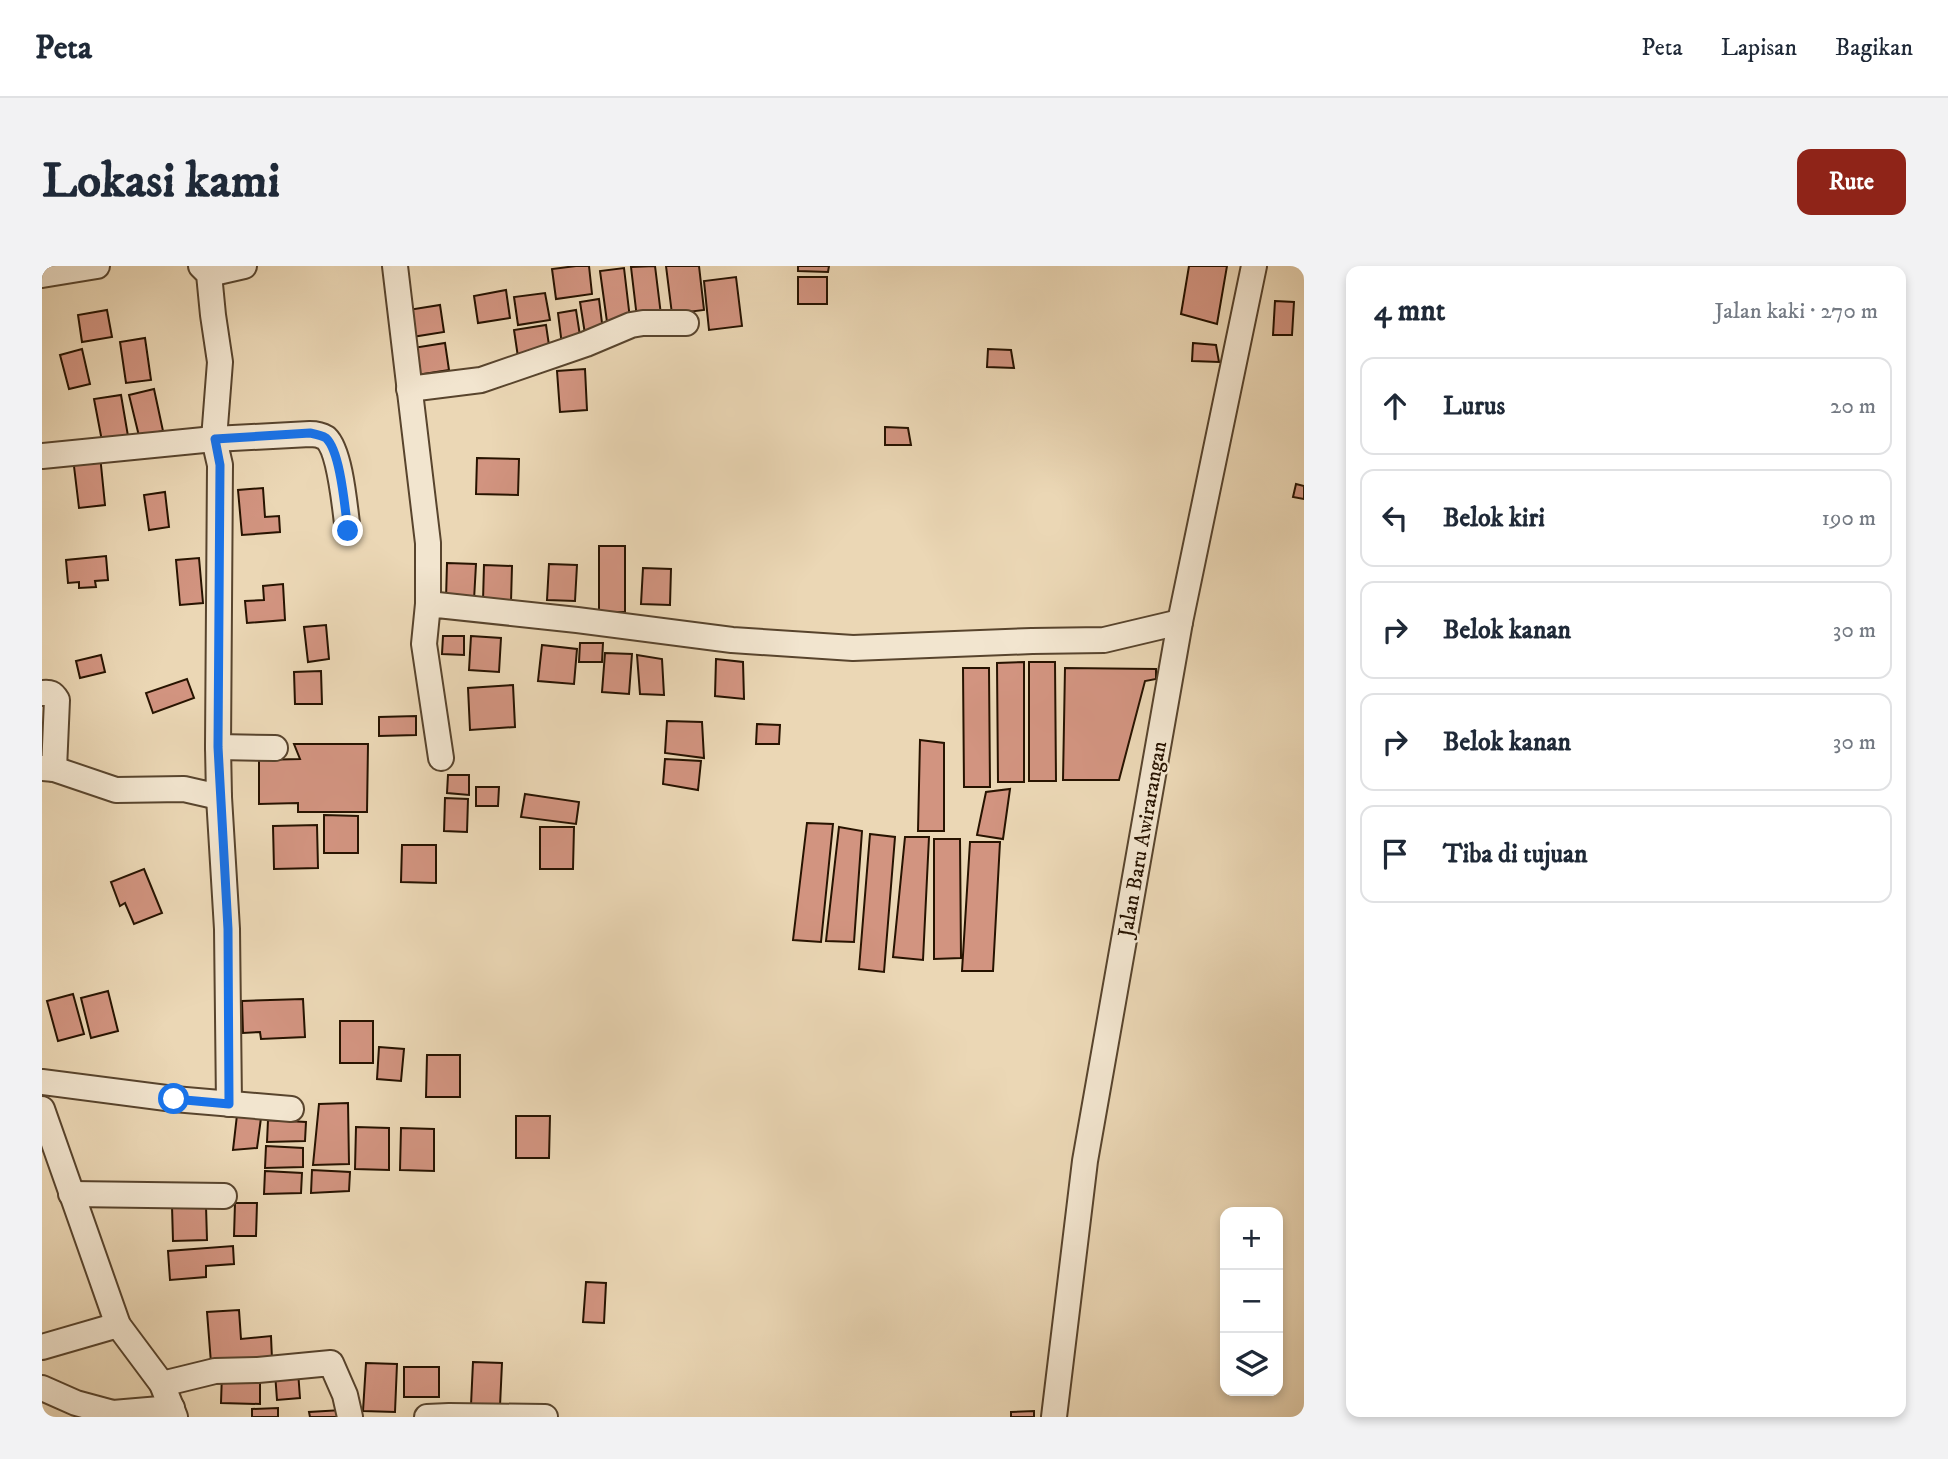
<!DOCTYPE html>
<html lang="id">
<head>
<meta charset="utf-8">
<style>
	:root { --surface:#fff; --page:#f2f2f3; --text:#1f2937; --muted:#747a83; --line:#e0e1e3; --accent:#8f2418 }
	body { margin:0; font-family:"IM FELL DW Pica",serif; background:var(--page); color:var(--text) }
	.controls { position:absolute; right:21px; bottom:21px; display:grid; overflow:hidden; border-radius:14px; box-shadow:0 4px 10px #0003 }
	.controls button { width:63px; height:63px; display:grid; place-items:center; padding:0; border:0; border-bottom:2px solid var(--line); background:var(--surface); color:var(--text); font:35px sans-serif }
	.stop { position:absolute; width:21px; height:21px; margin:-16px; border:5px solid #1a73e8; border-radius:50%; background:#fff }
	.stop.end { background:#1a73e8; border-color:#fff; box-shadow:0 2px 7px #0008 }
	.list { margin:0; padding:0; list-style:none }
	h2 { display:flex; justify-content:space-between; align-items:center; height:91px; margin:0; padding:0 28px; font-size:30px }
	h2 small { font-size:23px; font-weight:400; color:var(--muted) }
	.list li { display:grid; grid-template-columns:46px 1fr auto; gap:21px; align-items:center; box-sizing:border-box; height:98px; margin:0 14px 14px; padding:0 14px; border:2px solid var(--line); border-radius:14px }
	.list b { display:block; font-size:26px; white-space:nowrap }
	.list em { font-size:23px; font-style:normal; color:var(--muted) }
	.icon { flex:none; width:38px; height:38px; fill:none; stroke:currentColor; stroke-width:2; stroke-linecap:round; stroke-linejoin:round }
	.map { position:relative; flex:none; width:1262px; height:1151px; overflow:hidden; border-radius:14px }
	header { display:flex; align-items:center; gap:42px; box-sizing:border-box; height:98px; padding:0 35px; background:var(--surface); border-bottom:2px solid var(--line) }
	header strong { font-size:33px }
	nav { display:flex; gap:38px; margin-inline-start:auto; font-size:24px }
	.intro { display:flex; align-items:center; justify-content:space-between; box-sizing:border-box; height:168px; padding:0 42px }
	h1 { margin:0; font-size:49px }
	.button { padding:18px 32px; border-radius:14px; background:var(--accent); color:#fff; font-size:24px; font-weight:700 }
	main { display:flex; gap:42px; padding:0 42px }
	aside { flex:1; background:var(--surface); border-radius:14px; box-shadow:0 4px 10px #0003 }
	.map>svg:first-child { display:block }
	.building { fill:#d29480; stroke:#271300; stroke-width:2 }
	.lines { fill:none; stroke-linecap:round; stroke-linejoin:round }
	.minor-casing { stroke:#58442d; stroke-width:28 }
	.minor { stroke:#f2e5cf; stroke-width:24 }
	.route { stroke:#1a73e8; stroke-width:9 }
	.labels { text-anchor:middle; stroke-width:5; stroke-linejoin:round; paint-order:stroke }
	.street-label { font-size:21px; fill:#271300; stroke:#f2e5cf }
</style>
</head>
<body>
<header>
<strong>Peta</strong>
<nav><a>Peta</a><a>Lapisan</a><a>Bagikan</a></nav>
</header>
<div class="intro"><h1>Lokasi kami</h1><a class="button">Rute</a></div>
<main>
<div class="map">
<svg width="1262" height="1151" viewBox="0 0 1262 1151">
	<rect width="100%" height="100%" fill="#ebd7b5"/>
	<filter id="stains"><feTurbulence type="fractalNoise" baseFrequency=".00286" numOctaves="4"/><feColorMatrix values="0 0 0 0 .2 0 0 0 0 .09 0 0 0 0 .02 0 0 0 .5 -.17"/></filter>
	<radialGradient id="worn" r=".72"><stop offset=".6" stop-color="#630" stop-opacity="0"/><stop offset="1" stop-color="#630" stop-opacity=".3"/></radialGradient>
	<g class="building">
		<polygon points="534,0 547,0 550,28 514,33 510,3"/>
		<polygon points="613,0 619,49 595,52 589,1"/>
		<polygon points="624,0 657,0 662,44 630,48"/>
		<polygon points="756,0 787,0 786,6 756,5"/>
		<polygon points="1147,0 1185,0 1175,58 1139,48"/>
		<polygon points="582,2 588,53 565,56 558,5"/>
		<polygon points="694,11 700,60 667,64 662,15"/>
		<rect x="756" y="11" width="29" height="27"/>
		<polygon points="464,24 468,52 436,57 432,30"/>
		<polygon points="503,27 508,54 476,59 472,31"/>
		<polygon points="557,33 561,65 543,68 538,36"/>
		<polygon points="1233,35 1252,36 1250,69 1231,69"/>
		<polygon points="398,39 402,66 370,71 366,44"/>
		<polygon points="65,44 70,71 40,76 36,49"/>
		<polygon points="534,44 539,76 520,79 516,47"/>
		<polygon points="504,59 508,86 476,91 472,64"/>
		<polygon points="103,72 109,114 84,117 78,76"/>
		<polygon points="403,77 407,104 375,109 371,82"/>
		<polygon points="1151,77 1174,79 1177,96 1150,95"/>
		<polygon points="40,83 48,118 27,123 18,89"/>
		<polygon points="946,83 969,84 972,102 945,101"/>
		<polygon points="543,103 545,144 518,146 515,105"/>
		<polygon points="112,123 121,165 97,170 87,129"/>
		<polygon points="79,129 86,170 60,175 52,133"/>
		<polygon points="843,161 866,162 869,179 843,179"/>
		<polygon points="58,189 63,239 37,242 31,192"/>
		<polygon points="435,192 477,193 476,229 434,228"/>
		<polygon points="1254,218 1262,220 1262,233 1251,231"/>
		<polygon points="221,222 223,251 237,250 238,266 200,269 196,224"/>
		<polygon points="123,226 127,261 107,264 102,229"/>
		<rect x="557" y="280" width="26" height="66"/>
		<polygon points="64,290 66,314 53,315 54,321 37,322 37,316 26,317 24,294"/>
		<polygon points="157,292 161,337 138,339 134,294"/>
		<polygon points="405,297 434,298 432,334 404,333"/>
		<polygon points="507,298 535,299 533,335 505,334"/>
		<polygon points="442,299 470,300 469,336 441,335"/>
		<polygon points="601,302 629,303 628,339 599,338"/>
		<polygon points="241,318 243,354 205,357 203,335 222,334 221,320"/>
		<polygon points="284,359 287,393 266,396 262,361"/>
		<polygon points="401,370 422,370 422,389 400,388"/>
		<polygon points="429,370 459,372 457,406 427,404"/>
		<polygon points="538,377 561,377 560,396 537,396"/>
		<polygon points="500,379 535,383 532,418 496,415"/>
		<polygon points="563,387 590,388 587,428 560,426"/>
		<polygon points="59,389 63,406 38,412 34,395"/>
		<polygon points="595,389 620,393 622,429 598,428"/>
		<polygon points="674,393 701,396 702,433 673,430"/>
		<polygon points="982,396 982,516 956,516 955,397"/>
		<polygon points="987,396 1013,396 1014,515 987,515"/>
		<polygon points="921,402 947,402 948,521 922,521"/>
		<polygon points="1023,402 1114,403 1114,413 1103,415 1077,514 1021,514"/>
		<polygon points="279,405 280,438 253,438 252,406"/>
		<polygon points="145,413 152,432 111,447 104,427"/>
		<polygon points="471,419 473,461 428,464 426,422"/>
		<polygon points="374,450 374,469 337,470 337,451"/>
		<polygon points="625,455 660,456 662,492 623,487"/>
		<polygon points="715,458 738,459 737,478 714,478"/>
		<polygon points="878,474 902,477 902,565 876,565"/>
		<polygon points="252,478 326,478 325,546 256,546 256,537 217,538 217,494 258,493"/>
		<polygon points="623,493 659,495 656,524 621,518"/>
		<polygon points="406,509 427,509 427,529 405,527"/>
		<polygon points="434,521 457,521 456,540 434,540"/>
		<polygon points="968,523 961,573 935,569 944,526"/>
		<polygon points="483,528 537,536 534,558 479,551"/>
		<polygon points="403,532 426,533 425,566 402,565"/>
		<polygon points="282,549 316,550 316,587 282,587"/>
		<polygon points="765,557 791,558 779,676 751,674"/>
		<polygon points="275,559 276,602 232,603 231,560"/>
		<polygon points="498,561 532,561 531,603 498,603"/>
		<polygon points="797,561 820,565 812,676 784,675"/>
		<polygon points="828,568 853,571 842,706 817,703"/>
		<polygon points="863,571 887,571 881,694 851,691"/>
		<polygon points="892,573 918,573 919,692 892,693"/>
		<polygon points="928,576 958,576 951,705 920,705"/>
		<polygon points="360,579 394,579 394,617 359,616"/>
		<polygon points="102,603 120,647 92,658 83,637 78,640 69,616"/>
		<polygon points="66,725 76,765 49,772 39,732"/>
		<polygon points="31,728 42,768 16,775 5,735"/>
		<polygon points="261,733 263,771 219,773 218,766 201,767 200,735"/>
		<rect x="298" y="755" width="33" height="42"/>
		<polygon points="337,781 362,783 359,815 335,813"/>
		<polygon points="385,789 418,789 418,831 384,831"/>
		<polygon points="306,837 307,898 271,899 277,838"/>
		<polygon points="195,849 219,852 215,882 191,884"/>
		<polygon points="474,850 508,850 507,892 474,892"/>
		<polygon points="226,854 264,856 263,875 225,876"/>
		<polygon points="314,861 347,862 347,904 313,903"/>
		<polygon points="359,862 392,863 392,905 358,904"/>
		<polygon points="224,880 261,882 261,901 223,902"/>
		<polygon points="270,904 308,906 307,925 269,927"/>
		<polygon points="223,905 260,907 259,927 222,928"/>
		<polygon points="193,937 215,937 214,970 192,970"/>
		<polygon points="130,940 164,940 165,974 131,975"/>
		<polygon points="191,980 192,998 164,1000 164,1011 128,1014 126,985"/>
		<polygon points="544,1016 564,1017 562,1057 541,1056"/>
		<polygon points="197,1044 199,1073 229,1070 230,1093 169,1097 165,1046"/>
		<polygon points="431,1096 460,1097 458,1140 429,1139"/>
		<polygon points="324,1097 355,1098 353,1146 321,1145"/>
		<rect x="362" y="1101" width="35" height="30"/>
		<polygon points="256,1105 258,1132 235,1134 233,1107"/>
		<polygon points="180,1107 218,1108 218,1138 179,1137"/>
		<polygon points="236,1142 236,1151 210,1151 210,1143"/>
		<polygon points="300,1144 300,1151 268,1151 267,1146"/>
		<polygon points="992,1145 992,1151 969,1151 969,1146"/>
	</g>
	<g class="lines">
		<defs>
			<g id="minor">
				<polyline points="353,0 386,277 386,338"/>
				<polyline points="167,8 202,0"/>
				<polyline points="0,9 55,0"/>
				<polyline points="367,123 439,114 544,78 589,59 601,57 644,57"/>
				<path d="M0,190L172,173L268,168C273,168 279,169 284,172C299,186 303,245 306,265"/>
				<path d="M0,427C8,426 11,427 15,434L12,503"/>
				<polyline points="176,481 233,482"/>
				<polyline points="399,492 382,378 386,338 535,354 690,374 811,382 990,375 1062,374 1138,356"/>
				<polyline points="0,502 12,503 74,524 142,523 177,531 176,481 178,199 172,173 178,96 171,49 167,8 159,0"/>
				<polyline points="177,531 185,663 187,838"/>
				<polyline points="0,816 132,833 249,843"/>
				<polyline points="0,843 76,1059 120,1118 133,1151"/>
				<polyline points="29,928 182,930"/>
				<polyline points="0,1081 76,1059"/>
				<polyline points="120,1118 173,1105 216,1104 289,1097 303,1129 308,1151"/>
				<polyline points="0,1122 34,1137 71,1147 130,1142"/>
				<polyline points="385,1151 407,1150 503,1151"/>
				<polyline points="1012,1151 1043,895 1138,356 1212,0"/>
			</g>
		</defs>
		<use href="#minor" class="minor-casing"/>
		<use href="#minor" class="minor"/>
	</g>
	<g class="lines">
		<path class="route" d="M132,833L187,838L186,663L176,481L178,199L173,173L268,167C273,168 279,169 284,172C299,186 303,245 306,265"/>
	</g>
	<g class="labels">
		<g class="street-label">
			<text transform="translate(1100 573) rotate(-80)" y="7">Jalan Baru Awirarangan</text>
		</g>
	</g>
	<rect width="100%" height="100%" filter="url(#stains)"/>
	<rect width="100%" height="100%" fill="url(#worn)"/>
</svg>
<div class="controls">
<button>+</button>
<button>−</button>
<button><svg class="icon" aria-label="layers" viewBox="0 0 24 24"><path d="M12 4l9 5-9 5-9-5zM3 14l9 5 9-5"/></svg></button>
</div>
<div class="stop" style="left:132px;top:833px"></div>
<div class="stop end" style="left:306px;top:265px"></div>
</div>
<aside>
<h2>4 mnt<small>Jalan kaki · 270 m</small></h2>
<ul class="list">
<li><svg class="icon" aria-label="ahead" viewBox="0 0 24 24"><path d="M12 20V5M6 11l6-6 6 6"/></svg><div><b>Lurus</b></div><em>20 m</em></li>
<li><svg class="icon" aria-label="left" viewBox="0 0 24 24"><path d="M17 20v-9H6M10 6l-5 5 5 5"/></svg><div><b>Belok kiri</b></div><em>190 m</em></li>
<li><svg class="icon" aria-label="right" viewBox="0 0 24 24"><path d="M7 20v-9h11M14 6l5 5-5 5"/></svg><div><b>Belok kanan</b></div><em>30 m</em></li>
<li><svg class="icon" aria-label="right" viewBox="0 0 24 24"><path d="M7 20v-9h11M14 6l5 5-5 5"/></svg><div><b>Belok kanan</b></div><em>30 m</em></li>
<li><svg class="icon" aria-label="arrive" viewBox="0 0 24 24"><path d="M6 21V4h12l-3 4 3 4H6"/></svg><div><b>Tiba di tujuan</b></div></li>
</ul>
</aside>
</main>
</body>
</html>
